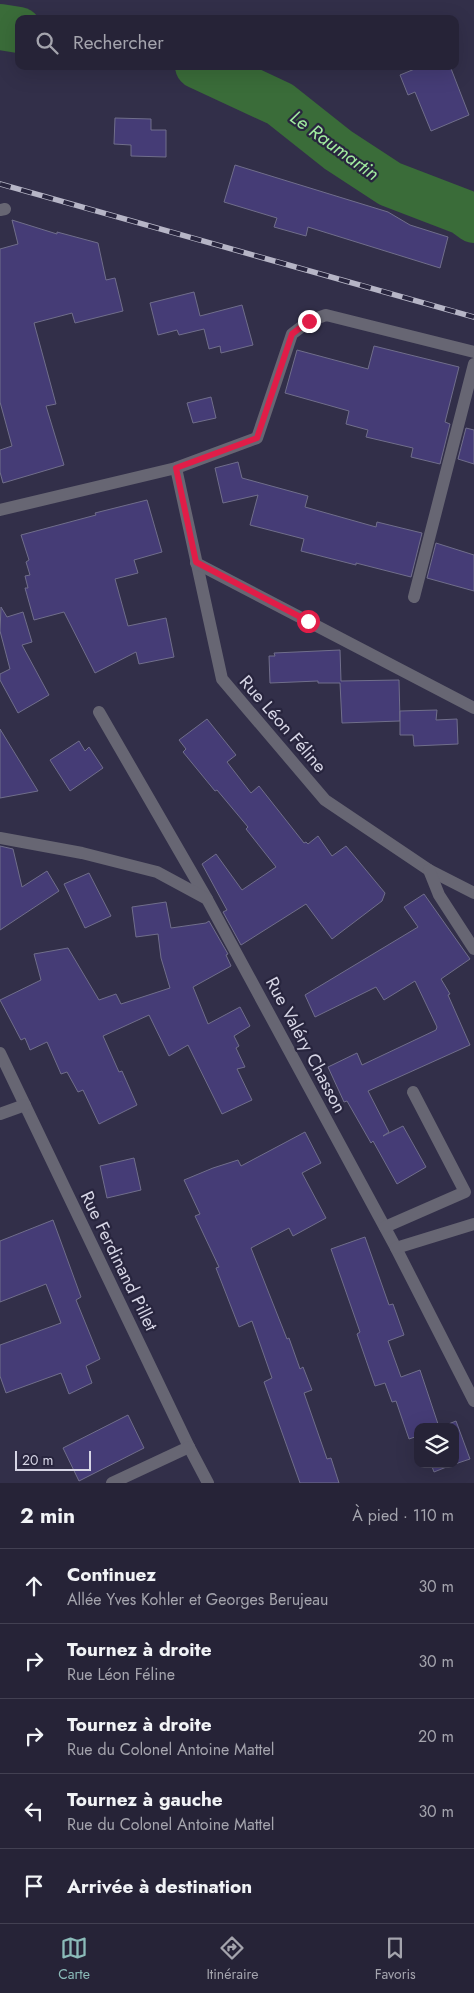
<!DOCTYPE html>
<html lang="fr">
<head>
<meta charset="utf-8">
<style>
	:root { --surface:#262337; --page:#322f42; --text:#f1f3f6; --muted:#a4a4ad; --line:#424052; --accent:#8bbbb9 }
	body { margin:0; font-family:Jost,sans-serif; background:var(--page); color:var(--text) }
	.controls { position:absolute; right:15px; bottom:15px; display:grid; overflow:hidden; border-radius:10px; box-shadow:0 5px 20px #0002 }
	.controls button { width:45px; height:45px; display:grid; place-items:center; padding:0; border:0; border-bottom:1px solid var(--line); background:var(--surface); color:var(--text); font:25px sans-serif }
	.scale { position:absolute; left:15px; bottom:12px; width:76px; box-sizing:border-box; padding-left:5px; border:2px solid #d6d5e5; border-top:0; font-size:14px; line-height:18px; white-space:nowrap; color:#d6d5e5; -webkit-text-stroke:4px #28253e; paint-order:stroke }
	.stop { position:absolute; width:15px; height:15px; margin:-11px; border:4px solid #e11d48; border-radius:50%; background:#fff }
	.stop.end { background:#e11d48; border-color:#fff; box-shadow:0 1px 5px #0008 }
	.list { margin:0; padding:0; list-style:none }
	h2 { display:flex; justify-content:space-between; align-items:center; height:65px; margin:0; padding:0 20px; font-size:21px }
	h2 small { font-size:16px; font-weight:400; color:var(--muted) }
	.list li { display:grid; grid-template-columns:32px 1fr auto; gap:15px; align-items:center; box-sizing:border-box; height:75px; padding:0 20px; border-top:1px solid var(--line) }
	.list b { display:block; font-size:19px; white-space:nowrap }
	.list p { margin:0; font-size:16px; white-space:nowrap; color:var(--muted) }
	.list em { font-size:16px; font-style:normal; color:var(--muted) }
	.icon { flex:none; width:28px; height:28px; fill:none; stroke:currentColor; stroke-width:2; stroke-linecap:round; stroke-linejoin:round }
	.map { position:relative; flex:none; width:474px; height:1483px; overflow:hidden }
	.search { position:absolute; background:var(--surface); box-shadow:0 5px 20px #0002; left:15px; right:15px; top:15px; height:55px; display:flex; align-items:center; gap:12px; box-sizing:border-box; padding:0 18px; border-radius:10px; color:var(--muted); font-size:19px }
	.sheet { height:440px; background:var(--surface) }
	nav { display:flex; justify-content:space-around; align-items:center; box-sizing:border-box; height:70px; border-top:1px solid var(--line); background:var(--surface); font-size:14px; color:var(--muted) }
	nav a { display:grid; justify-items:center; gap:2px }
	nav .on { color:var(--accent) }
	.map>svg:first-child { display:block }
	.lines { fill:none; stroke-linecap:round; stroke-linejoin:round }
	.river { stroke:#3a6c39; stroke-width:46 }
	.building { fill:#453c76; stroke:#706e8b }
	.minor { stroke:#676673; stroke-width:12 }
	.rail-casing { stroke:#b6b5c6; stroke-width:5.5 }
	.rail { stroke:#28253e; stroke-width:4; stroke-dasharray:11; stroke-linecap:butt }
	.route { stroke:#e11d48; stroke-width:6 }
	.labels { text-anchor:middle; stroke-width:4.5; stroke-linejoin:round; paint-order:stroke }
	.street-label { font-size:18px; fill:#d6d5e5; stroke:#28253e }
	.water-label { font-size:19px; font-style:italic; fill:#a1eb9f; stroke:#28253e }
</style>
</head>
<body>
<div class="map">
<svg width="474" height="1483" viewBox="0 0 474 1483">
	<rect width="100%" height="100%" fill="#322f49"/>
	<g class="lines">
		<g class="river">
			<polyline points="0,27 19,30"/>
			<polyline points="198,66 280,104 338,150 390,184 463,212 474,220"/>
		</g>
	</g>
	<g class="building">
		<polygon points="422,66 450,66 469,115 431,131 415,92 408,95 400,75"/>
		<polygon points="115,118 151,119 151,130 166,130 166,157 131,156 131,145 114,144"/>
		<polygon points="235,165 388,212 410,225 448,237 440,268 308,227 306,236 274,227 277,218 224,202"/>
		<polygon points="12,220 57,234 57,232 98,243 106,280 115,278 123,311 75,323 72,313 34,323 56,404 46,406 64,465 3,483 0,472 0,450 12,446 0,402 0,249 18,244"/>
		<polygon points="194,292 200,316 242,305 253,345 221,353 220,346 209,349 204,329 179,335 177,330 158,335 150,303"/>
		<polygon points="374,346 459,367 445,422 450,424 440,464 411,457 413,448 366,437 368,430 346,424 349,411 285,393 297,350 368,369"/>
		<polygon points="211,397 216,418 193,423 187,403"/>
		<polygon points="466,428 474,430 474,464 458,459"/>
		<polygon points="238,462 242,478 308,496 305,507 376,527 377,522 422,533 411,577 356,563 356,565 301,551 304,539 250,525 258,495 223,503 215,468"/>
		<polygon points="147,500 162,552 134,560 138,573 115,579 128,626 166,618 174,657 139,664 136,652 95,673 64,612 34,620 25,588 28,588 25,576 30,575 26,562 29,560 21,535 96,515 95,513"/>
		<polygon points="436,543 474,555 474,591 427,578"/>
		<polygon points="1,607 7,617 23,612 32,642 22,645 49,695 18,713 0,680 0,674 10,669 0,631"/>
		<polygon points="340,650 341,681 399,680 400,721 342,723 340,683 318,683 318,681 270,683 269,656 275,656 274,653"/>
		<polygon points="437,710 436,720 457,719 458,744 414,746 413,735 400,735 400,711"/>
		<polygon points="207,719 236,755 227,762 251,793 259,786 304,843 306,842 308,844 318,836 332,856 346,846 385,893 382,901 332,939 306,904 241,945 223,912 227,910 202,864 216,854 242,890 276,867 246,829 248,827 217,790 215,791 183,752 186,749 179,740"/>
		<polygon points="0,729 38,791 0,798"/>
		<polygon points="79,741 85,751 89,747 103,768 70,791 50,760"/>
		<polygon points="0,846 13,849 22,887 47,871 59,891 0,930"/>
		<polygon points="89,873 111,916 85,928 64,884"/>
		<polygon points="424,894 470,959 441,979 450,994 448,995 470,1045 368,1091 389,1132 383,1136 403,1126 426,1167 397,1184 373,1141 371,1143 347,1101 344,1102 328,1067 357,1053 362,1065 436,1030 437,1027 415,981 384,1000 376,987 315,1017 305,995 418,927 404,907"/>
		<polygon points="166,902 171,928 206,923 209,921 228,954 226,955 231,966 193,987 208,1024 240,1007 250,1026 234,1036 239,1046 236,1048 245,1067 237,1069 252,1100 222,1114 188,1045 169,1056 149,1015 103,1036 119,1072 122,1071 137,1105 99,1124 83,1090 78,1092 67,1072 61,1074 47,1042 30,1050 25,1038 21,1040 0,1000 41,980 34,954 68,948 99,1000 116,994 121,1004 170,988 161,958 158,934 136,937 132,907"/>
		<polygon points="305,1132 321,1163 302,1173 326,1218 293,1236 289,1228 251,1248 287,1339 289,1338 300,1369 303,1367 312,1390 304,1393 327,1459 331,1458 339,1483 300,1483 264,1382 272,1378 252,1321 239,1327 216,1268 219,1267 195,1216 200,1214 184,1180 213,1168 238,1160 241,1166"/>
		<polygon points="134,1158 141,1190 107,1198 100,1166"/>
		<polygon points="53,1220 81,1297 76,1300 100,1359 86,1366 92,1383 69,1394 61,1373 6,1393 0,1376 0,1345 61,1323 46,1284 0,1302 0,1241"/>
		<polygon points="365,1237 389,1305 393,1304 404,1335 388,1341 401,1377 420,1370 439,1427 418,1427 418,1436 409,1439 396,1401 392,1402 385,1383 375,1386 357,1334 360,1332 331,1249"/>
		<polygon points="128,1415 144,1448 79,1481 63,1448"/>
		<polygon points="456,1421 470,1459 455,1464 455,1427 441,1427"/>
		<polygon points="431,1464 454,1464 434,1472"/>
	</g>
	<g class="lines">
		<g class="minor">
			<polyline points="0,210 5,209"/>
			<polyline points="176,468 222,679 325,800 429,870 474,893"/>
			<polyline points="0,510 176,468 257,438 292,334 309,321 326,315 474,352"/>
			<polyline points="196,563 474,708"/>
			<polyline points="414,597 474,364"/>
			<polyline points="99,712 207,899"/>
			<polyline points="0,838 82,853 157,872 207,899 396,1248 474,1401"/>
			<polyline points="429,870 439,895 474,949"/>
			<polyline points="0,1053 189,1447 208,1483"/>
			<polyline points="0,1114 25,1105"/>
			<polyline points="385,1227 465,1192 413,1092"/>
			<polyline points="396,1248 474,1224"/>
			<polyline points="112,1483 189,1447"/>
		</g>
		<defs>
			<polyline id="rail" points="0,184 474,317"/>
		</defs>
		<use href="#rail" class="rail-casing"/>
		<use href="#rail" class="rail"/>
	</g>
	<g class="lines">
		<polyline class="route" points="308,621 196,562 176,468 257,438 292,334 309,321"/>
	</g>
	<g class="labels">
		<g class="street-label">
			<text transform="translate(283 724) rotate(49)" y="6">Rue Léon Féline</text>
			<text transform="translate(306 1045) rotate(62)" y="6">Rue Valéry Chasson</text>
			<text transform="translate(119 1261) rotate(64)" y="6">Rue Ferdinand Pillet</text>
		</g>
		<g class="water-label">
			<text transform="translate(335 145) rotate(36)" y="7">Le Raumartin</text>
		</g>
	</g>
</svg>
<div class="controls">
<button><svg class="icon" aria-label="layers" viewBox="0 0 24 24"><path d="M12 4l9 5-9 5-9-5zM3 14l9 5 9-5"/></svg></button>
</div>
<div class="scale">20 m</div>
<div class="stop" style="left:308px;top:621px"></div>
<div class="stop end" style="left:309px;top:321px"></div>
<div class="search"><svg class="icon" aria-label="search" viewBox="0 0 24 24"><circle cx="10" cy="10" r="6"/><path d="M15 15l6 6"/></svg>Rechercher</div>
</div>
<section class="sheet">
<h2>2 min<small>À pied · 110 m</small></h2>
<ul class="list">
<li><svg class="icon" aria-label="ahead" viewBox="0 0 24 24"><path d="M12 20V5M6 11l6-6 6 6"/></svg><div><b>Continuez</b><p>Allée Yves Kohler et Georges Berujeau</p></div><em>30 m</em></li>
<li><svg class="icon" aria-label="right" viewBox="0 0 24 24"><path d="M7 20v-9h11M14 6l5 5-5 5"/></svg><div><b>Tournez à droite</b><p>Rue Léon Féline</p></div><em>30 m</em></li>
<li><svg class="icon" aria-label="right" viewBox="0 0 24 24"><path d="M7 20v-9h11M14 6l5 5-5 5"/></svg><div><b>Tournez à droite</b><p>Rue du Colonel Antoine Mattel</p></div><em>20 m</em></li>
<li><svg class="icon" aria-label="left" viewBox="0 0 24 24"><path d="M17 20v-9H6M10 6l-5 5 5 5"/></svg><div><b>Tournez à gauche</b><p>Rue du Colonel Antoine Mattel</p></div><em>30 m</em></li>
<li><svg class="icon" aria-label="arrive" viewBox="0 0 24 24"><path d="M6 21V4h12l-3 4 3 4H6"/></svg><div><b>Arrivée à destination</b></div></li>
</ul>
</section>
<nav>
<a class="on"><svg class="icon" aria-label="map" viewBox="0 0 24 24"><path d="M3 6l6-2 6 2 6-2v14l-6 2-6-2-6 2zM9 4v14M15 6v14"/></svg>Carte</a>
<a><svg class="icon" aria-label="directions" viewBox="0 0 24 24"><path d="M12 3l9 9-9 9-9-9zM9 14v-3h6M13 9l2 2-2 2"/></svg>Itinéraire</a>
<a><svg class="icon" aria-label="saved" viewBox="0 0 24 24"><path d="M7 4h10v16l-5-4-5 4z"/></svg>Favoris</a>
</nav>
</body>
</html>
